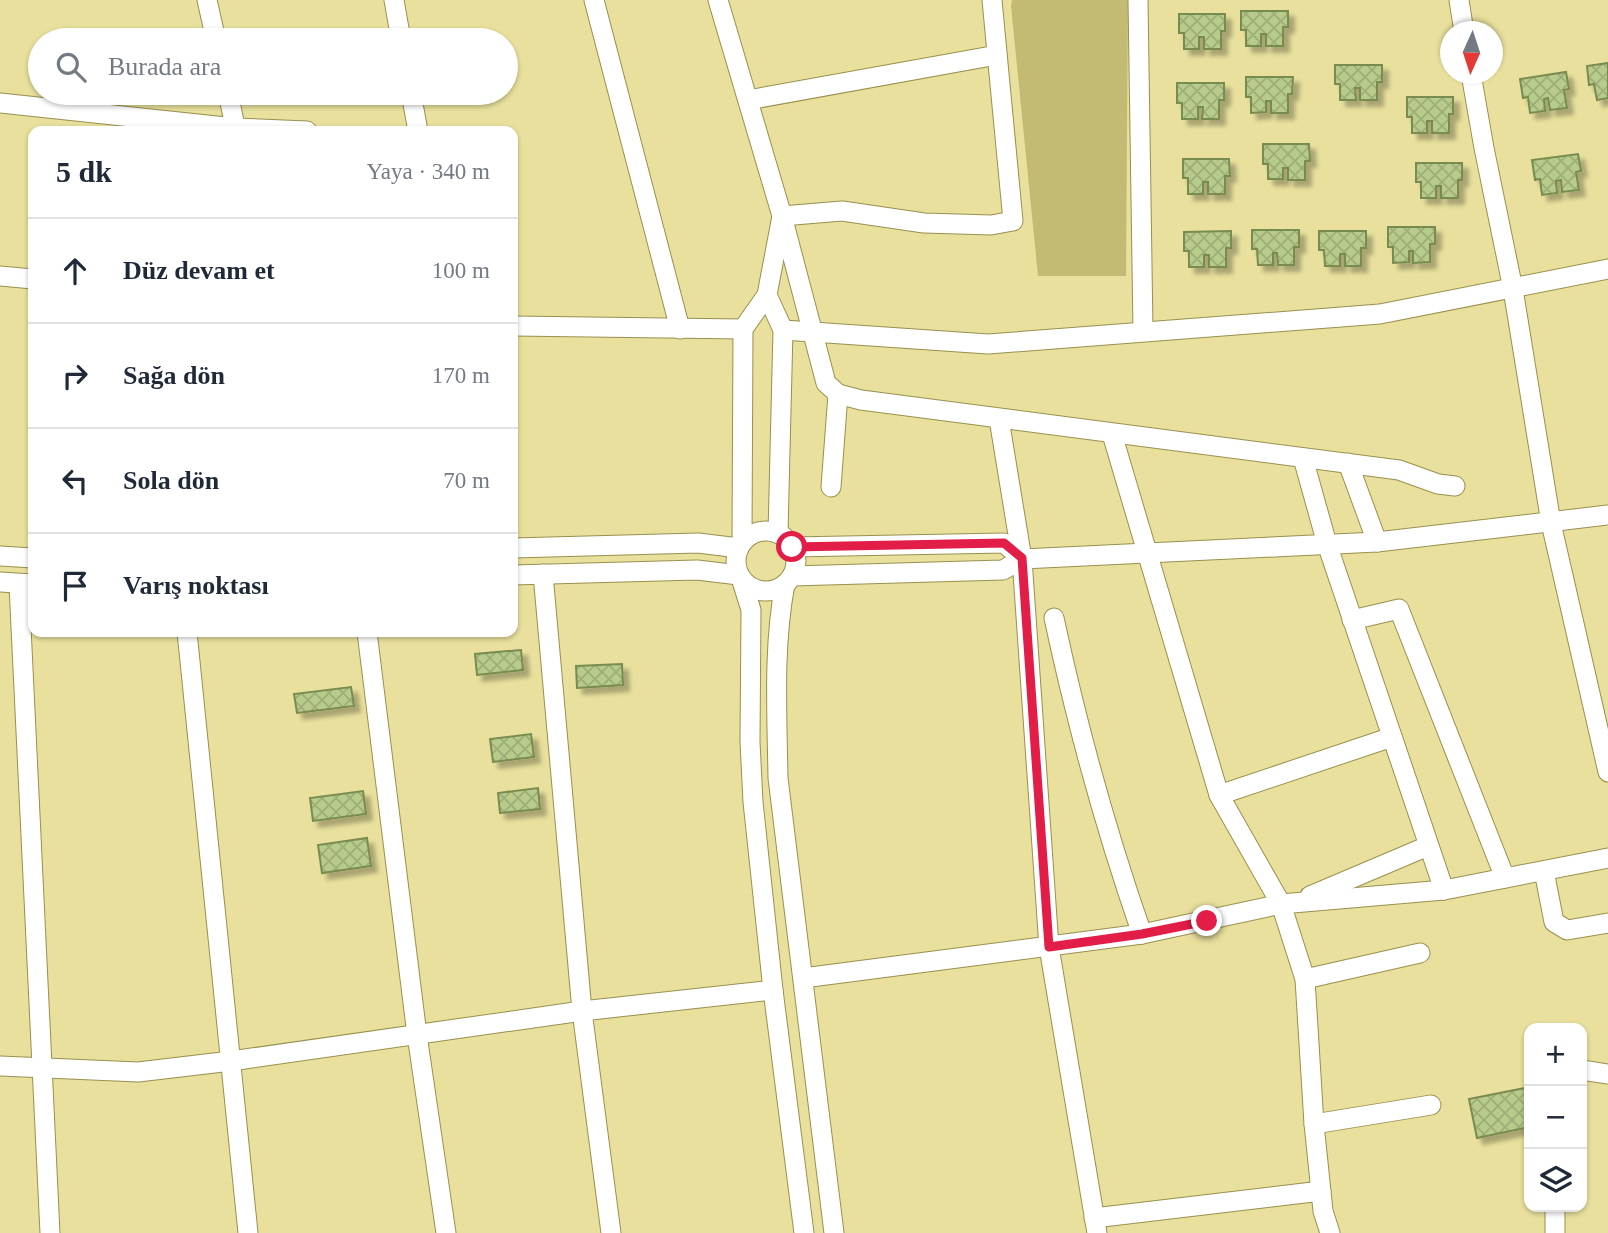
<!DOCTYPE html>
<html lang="tr">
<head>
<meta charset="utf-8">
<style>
	:root { --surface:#fff; --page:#f6f6f7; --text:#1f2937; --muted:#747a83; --line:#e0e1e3 }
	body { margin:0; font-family:"Times New Roman",serif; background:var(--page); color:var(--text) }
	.controls { position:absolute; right:21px; bottom:21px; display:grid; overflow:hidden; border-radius:14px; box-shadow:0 2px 5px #0004 }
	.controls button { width:63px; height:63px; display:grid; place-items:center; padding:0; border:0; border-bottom:2px solid var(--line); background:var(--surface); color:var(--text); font:35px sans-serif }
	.compass { position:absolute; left:1440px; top:21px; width:63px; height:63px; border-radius:50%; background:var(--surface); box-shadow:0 2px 5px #0004; rotate:183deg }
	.stop { position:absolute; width:21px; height:21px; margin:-16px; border:5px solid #e11d48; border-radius:50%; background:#fff }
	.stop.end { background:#e11d48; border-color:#fff; box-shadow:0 2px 7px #0008 }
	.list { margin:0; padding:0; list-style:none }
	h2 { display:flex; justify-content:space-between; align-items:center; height:91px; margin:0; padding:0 28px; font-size:30px }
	h2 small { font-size:23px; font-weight:400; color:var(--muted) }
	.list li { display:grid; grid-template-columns:46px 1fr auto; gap:21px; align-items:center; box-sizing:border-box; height:105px; padding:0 28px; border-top:2px solid var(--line) }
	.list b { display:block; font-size:26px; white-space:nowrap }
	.list em { font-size:23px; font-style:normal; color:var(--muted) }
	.icon { flex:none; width:38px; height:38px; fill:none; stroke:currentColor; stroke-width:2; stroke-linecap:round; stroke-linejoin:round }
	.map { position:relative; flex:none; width:1608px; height:1233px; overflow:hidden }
	.search { position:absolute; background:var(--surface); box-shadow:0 2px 5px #0004; left:28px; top:28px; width:490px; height:77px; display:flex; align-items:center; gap:18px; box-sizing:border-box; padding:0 24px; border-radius:38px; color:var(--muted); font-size:26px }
	.panel { position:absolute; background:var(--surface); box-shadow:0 2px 5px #0004; left:28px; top:126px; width:490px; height:511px; border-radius:14px }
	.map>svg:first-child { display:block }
	.green { fill:#c3bb73 }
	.building { fill:url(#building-cross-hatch); stroke:#798c4f; stroke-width:2; filter:url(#shadow) }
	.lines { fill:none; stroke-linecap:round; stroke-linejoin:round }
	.minor-casing { stroke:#98904e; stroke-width:21 }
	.minor { stroke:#fff; stroke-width:19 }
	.route { stroke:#e11d48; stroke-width:9 }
</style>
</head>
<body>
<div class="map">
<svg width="1608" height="1233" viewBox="0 0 1608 1233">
	<defs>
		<pattern id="building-cross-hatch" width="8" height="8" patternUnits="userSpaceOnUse" patternTransform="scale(1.75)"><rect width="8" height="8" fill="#b7cb8b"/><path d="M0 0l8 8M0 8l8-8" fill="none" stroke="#9dae76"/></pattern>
		<filter id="shadow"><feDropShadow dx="6" dy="6" stdDeviation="2" flood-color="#0004"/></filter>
	</defs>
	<rect width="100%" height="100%" fill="#e8e09c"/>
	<polygon class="green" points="1012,0 1128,0 1126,276 1038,276 1011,6"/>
	<g class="building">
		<polygon points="1241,11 1288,11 1288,27 1283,27 1283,46 1266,46 1266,34 1261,34 1261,46 1246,46 1246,30 1241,30"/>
		<polygon points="1179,14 1225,14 1225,31 1221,31 1221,49 1204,49 1204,37 1199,37 1199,49 1184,49 1184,33 1179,33"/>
		<polygon points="1608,63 1608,98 1597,100 1594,84 1589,85 1587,66"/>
		<polygon points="1335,65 1382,65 1382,82 1377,82 1377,100 1360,100 1360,88 1355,88 1356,100 1340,100 1340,84 1335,84"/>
		<polygon points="1566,72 1569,89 1564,90 1567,108 1550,110 1548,98 1544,99 1545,111 1530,113 1528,97 1523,98 1520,79"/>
		<polygon points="1246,77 1293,77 1292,94 1288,94 1288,113 1271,113 1271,101 1266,101 1266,112 1251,113 1251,97 1246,97"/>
		<polygon points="1177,83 1224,83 1224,100 1219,100 1219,119 1202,119 1203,107 1198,107 1198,119 1182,119 1182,103 1177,103"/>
		<polygon points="1407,97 1453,97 1453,114 1449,114 1449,133 1432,133 1432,121 1427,121 1427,133 1412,133 1412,117 1407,117"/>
		<polygon points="1263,144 1309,144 1310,161 1305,161 1305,180 1288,180 1288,168 1283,168 1283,179 1268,179 1268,164 1263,164"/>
		<polygon points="1578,154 1581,171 1576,172 1579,190 1562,192 1561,180 1556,181 1557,193 1542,195 1540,179 1535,180 1532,160"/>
		<polygon points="1183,159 1229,159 1230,176 1225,176 1225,194 1208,194 1208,182 1203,182 1203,194 1188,194 1188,178 1183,178"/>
		<polygon points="1416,163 1462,163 1462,180 1458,180 1458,198 1441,198 1441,186 1436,186 1436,198 1421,198 1421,182 1416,182"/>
		<polygon points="1388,227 1435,227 1435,244 1430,244 1430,262 1413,263 1413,251 1409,251 1409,262 1393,263 1393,247 1388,247"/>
		<polygon points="1252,230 1299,230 1299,247 1294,247 1294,265 1278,265 1277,253 1273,253 1273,265 1258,265 1257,249 1252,249"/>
		<polygon points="1231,231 1231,248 1226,248 1226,267 1209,267 1209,255 1204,255 1204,267 1189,267 1189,251 1184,251 1184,232"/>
		<polygon points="1319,231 1366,231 1366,248 1361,248 1361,266 1345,266 1345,254 1340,254 1340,266 1325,266 1324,250 1319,250"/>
		<polygon points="521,650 523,670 477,675 475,654"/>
		<polygon points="622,664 623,685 577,688 576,666"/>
		<polygon points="351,687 354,706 297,713 294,694"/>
		<polygon points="531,734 534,757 493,762 490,739"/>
		<polygon points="538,788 540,809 500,813 498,793"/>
		<polygon points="363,791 366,814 313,821 310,798"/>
		<polygon points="367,838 371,866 322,873 318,845"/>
		<polygon points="1525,1088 1529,1110 1529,1127 1477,1138 1469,1099"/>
	</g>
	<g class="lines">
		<defs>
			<g id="minor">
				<polyline points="207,0 216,40"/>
				<polyline points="394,0 401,40"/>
				<polyline points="594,0 680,329"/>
				<polyline points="718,0 782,216 826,383 838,394 861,400 1399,470 1438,484 1455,486"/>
				<polyline points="1138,0 1143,331"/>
				<polyline points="1459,0 1464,32"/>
				<polyline points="1471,74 1484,148 1513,289 1551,523 1608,772"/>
				<polyline points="228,93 236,131"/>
				<polyline points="411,93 418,131"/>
				<polyline points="748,100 997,55"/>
				<polyline points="0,103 235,128 307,131"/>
				<polyline points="0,276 33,279"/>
				<polyline points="767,295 783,330 778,533"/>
				<polyline points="513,326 743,329"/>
				<polyline points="783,330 988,344 1380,314 1608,269"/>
				<polyline points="999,419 1022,559 1049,947 1097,1233"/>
				<polyline points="1112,434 1219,795 1281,904 1305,979 1420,953"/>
				<polyline points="1303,458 1327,544 1444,890"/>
				<polyline points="1348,463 1377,542"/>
				<polyline points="831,487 838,394"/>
				<circle cx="766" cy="561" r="30"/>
				<polyline points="742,542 743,329 767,295 782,216 842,211 924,223 991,225 1013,221 992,0"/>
				<polyline points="792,547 1004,543 1022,559"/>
				<polyline points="513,548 698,543 739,548"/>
				<polyline points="0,556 33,558"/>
				<polyline points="543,574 582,1011 611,1233"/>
				<polyline points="513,575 697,570 739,575"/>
				<polyline points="792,576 1003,570 1022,559 1377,542 1608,515"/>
				<polyline points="741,578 751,610 750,742 753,802 773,990 804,1233"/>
				<polyline points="0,582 33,584"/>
				<path d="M785,584C773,647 777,714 778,778L834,1233"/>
				<polyline points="19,585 50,1233"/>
				<path d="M1054,618C1077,725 1106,831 1142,934"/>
				<polyline points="1352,620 1399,609 1505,878"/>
				<polyline points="187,632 248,1233"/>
				<polyline points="367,632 417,1035 446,1233"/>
				<polyline points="1219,795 1392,737"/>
				<polyline points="1544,871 1554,922 1567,930 1608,923"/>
				<polyline points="1310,896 1428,846"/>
				<polyline points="803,978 1142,934 1281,904 1444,890 1608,858"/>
				<polyline points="1305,979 1314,1124 1323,1211 1330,1233"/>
				<polyline points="0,1066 138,1072 231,1061 582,1011 773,990"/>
				<polyline points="1582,1070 1608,1074"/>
				<polyline points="1314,1124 1431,1105"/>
				<polyline points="1555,1207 1555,1233"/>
				<polyline points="1094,1218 1321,1191"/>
			</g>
		</defs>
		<use href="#minor" class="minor-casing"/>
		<use href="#minor" class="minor"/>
	</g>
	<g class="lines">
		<polyline class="route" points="792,547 1004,543 1022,558 1049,947 1142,934 1207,921"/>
	</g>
</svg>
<div class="controls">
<button>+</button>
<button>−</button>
<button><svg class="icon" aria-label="layers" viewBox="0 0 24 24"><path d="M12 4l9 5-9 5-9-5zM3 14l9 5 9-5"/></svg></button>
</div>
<svg class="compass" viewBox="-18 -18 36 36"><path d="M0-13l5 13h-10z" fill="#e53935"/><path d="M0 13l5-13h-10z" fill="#747a83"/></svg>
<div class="stop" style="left:792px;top:547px"></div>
<div class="stop end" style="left:1207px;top:921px"></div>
<div class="search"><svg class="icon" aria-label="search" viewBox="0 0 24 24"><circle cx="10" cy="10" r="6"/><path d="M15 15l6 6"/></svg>Burada ara</div>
<section class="panel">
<h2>5 dk<small>Yaya · 340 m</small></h2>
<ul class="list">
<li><svg class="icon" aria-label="ahead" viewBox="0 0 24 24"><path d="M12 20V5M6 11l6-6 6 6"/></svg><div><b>Düz devam et</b></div><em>100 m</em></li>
<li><svg class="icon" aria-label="right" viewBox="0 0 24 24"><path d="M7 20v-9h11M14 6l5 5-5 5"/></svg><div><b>Sağa dön</b></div><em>170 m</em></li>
<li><svg class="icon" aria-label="left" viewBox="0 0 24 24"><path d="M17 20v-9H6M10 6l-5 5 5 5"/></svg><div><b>Sola dön</b></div><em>70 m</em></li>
<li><svg class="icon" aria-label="arrive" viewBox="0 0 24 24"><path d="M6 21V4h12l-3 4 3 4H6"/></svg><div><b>Varış noktası</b></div></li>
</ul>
</section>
</div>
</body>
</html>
